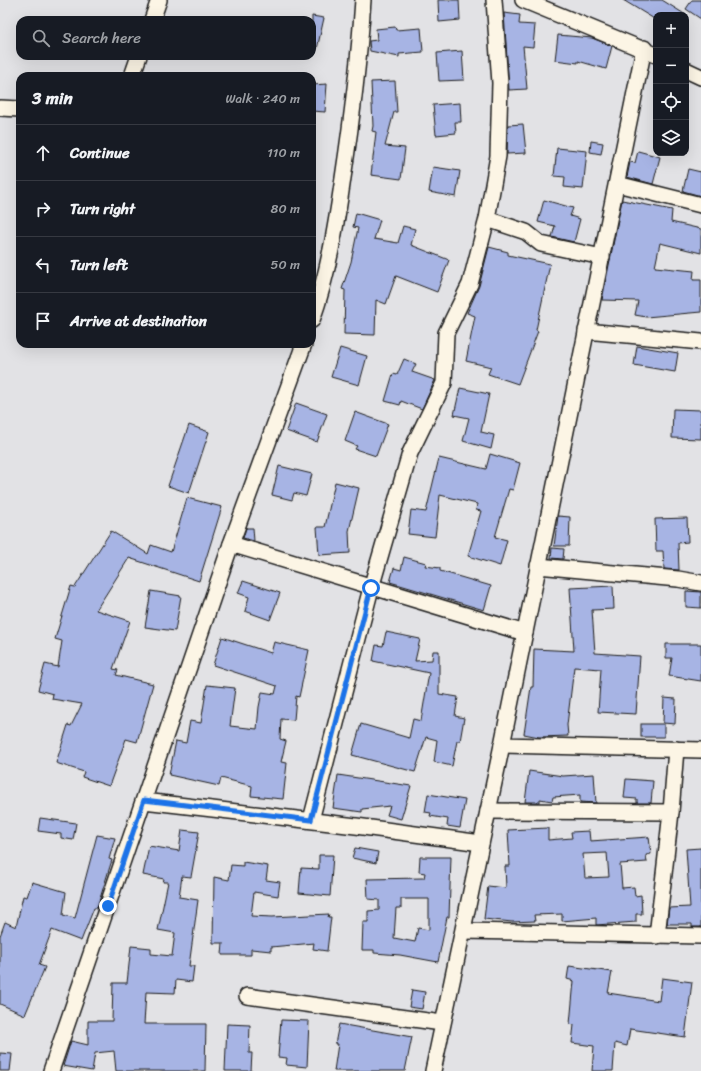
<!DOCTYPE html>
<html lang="en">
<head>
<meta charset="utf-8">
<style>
	:root { --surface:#171b24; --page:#20242c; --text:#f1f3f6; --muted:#9ea1a6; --line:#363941 }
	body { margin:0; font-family:Sriracha,sans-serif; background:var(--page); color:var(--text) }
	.controls { position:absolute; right:12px; top:12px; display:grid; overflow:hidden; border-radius:8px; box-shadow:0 4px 16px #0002 }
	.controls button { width:36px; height:36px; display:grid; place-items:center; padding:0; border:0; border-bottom:1px solid var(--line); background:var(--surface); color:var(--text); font:20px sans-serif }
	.stop { position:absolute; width:12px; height:12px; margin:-9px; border:3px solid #1a73e8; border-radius:50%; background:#fff }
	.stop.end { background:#1a73e8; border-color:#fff; box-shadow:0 1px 4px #0008 }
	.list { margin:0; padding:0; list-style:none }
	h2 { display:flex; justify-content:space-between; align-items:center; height:52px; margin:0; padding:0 16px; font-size:17px }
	h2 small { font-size:13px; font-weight:400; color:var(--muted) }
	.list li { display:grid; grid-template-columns:26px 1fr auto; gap:12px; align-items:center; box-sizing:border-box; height:56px; padding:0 16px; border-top:1px solid var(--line) }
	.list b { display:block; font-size:15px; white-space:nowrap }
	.list em { font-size:13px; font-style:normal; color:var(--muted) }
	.icon { flex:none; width:22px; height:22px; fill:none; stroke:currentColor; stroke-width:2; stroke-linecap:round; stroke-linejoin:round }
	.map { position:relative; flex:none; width:701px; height:1071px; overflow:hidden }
	.search { position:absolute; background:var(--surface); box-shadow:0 4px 16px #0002; left:16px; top:16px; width:300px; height:44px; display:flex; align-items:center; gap:10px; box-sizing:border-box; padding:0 14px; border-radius:12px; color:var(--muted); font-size:15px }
	.panel { position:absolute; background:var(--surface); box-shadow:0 4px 16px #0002; left:16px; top:72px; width:300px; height:276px; border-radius:12px }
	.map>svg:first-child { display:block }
	.building { fill:#a7b4e4; stroke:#1c1c1c; fill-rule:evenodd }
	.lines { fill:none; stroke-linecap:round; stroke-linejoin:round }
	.minor-casing { stroke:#1c1c1c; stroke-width:18 }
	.minor { stroke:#fcf5e5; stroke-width:15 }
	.route { stroke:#1a73e8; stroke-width:5 }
</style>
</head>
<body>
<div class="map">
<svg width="701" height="1071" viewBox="0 0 701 1071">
	<rect width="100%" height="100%" fill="#e2e2e5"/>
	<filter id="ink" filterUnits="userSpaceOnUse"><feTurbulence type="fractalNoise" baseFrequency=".025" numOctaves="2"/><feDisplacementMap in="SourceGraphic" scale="8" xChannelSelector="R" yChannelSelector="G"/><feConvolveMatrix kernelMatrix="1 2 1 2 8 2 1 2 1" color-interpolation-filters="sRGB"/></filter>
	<g filter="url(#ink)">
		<g class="building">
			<polygon points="438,0 459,0 460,20 439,22"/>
			<polygon points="623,0 662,0 686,15 656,15 656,20"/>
			<polygon points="692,0 701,0 701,19 686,9"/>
			<polygon points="504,13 520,15 519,24 535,25 533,47 523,46 527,89 509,90"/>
			<polygon points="312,16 324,18 317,49 312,49"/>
			<polygon points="395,27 396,30 421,28 423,52 399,54 399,57 370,51 369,41 377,40 376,29"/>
			<polygon points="558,35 592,38 612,46 606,69 578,61 578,63 555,60"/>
			<polygon points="462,51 464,80 439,81 437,53"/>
			<polygon points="395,81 397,112 394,112 385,146 405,148 401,179 371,175 376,132 372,131 373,126 371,82"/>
			<polygon points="327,84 325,112 312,111 312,85"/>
			<polygon points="460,103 461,122 455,122 456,133 436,135 433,105"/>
			<polygon points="523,124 526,153 507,154 508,125"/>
			<polygon points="591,141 603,143 601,154 590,152"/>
			<polygon points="557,148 587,151 583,189 564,187 565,177 554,176"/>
			<polygon points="638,151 660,157 653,184 627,177 630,162 635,163"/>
			<polygon points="433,167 460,171 456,197 429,192"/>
			<polygon points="688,169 701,172 701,196 683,191"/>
			<polygon points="544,200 573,208 570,216 580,219 574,242 552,237 555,226 538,222"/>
			<polygon points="622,200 672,210 671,222 701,229 701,253 660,243 655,267 694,271 693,280 701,280 701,312 646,317 635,315 638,301 602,300"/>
			<polygon points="356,213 380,220 374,239 398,243 403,226 415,229 411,245 449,260 437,292 396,276 386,304 376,300 375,335 344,334 345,290 342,289 351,262 358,228 353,227"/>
			<polygon points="489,247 508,252 508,255 550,264 536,330 538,331 518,384 488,374 491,367 466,361 475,316 467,313 479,286"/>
			<polygon points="637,346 678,353 675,372 634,365"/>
			<polygon points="340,348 367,356 359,385 331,377"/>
			<polygon points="404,359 416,364 412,372 435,380 422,409 401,401 400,405 385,401 393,374 397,375"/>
			<polygon points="460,388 489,394 481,432 494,435 491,449 463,441 469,418 454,415"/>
			<polygon points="296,403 327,414 317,442 286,431"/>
			<polygon points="673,409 701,410 701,439 672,438"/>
			<polygon points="355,412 388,424 376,456 355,449 357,446 345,441"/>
			<polygon points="189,425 209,432 189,493 168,486"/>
			<polygon points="490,454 520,463 513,490 509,489 495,537 507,540 500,566 468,556 481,511 476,510 477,504 440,495 435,537 408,534 411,510 426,512 439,458 486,469"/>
			<polygon points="279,466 312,474 306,496 294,493 292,500 272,495"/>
			<polygon points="335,482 359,488 349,531 350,553 319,555 317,527 325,527"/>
			<polygon points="187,498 222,507 199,581 129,558 96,610 130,621 113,669 118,670 116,675 153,684 137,742 126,739 109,786 82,777 84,772 56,763 68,725 71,726 82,704 52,699 53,694 38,690 45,664 58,667 62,641 55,639 71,586 75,587 111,531 148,554 151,545 171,552"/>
			<polygon points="558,516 570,517 569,546 554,546"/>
			<polygon points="687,518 688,542 678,543 679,570 664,569 663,551 656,551 655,519"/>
			<polygon points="246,528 253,528 254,541 243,538"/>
			<polygon points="552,548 564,549 563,559 551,558"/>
			<polygon points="404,557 426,563 425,566 440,568 440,571 491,586 484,610 390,582 394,568 401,570"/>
			<polygon points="243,581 280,593 270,620 245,611 249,597 238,593"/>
			<polygon points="613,586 614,609 592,610 595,653 640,656 636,714 598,712 601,669 574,667 567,725 568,736 539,737 524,734 531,687 533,687 534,649 574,651 570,588"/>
			<polygon points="151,591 181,596 175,631 145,627"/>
			<polygon points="686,591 701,592 701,608 686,607"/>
			<polygon points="386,632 420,639 415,661 432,660 433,651 439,651 439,694 458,697 455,716 464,718 460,741 457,741 452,766 434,762 437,740 426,737 415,772 352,755 361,724 409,738 413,719 421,721 429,673 373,661 376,645 383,646"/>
			<polygon points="222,637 271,653 274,642 309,650 299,697 296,696 294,720 281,719 280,739 286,741 281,762 287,763 283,799 251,796 252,786 221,778 219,786 169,775 176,741 186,743 190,721 201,723 207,685 235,688 230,726 257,729 259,707 262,692 275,694 277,686 213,665"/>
			<polygon points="666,644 701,644 701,681 669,676 672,658 666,658"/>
			<polygon points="664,698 676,699 675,724 663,723"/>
			<rect x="641" y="724" width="23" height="13"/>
			<polygon points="529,771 563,776 594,774 596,803 580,802 580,795 553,797 552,801 540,799 540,802 525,802"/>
			<polygon points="338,775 411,786 401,819 387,815 390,806 362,809 362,812 333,808"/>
			<polygon points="626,779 653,781 651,803 637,803 637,799 624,798"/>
			<polygon points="428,794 465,800 460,828 447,826 448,819 430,816 431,813 425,812"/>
			<polygon points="40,818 76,823 73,840 61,838 61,834 38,831"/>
			<path d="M548,828V840L572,838L571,832L589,831L590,841L649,837L651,854L646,855L647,862L620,864L622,888L634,887L635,896L641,895L642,914H636V922L596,925V918L562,921V914L534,915L535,921L512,922L484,919L488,886L506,888L505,866H510L508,830ZM607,853L609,877L585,878L583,854Z"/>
			<polygon points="182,830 199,832 191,877 182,876 179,897 198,900 189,966 194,966 192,982 176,980 175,993 146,992 144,1024 206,1024 205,1071 116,1071 114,1051 95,1053 92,1071 63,1066 71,1041 88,1045 88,1021 112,1021 113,983 127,983 131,946 151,948 151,954 172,956 175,933 158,930 168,882 163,882 164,879 143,875 149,846 179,851"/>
			<polygon points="97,835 115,838 109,859 112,860 97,908 94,908 81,941 52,930 39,965 45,967 25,1015 0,1004 0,936 5,922 16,927 23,896 27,897 32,882 66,892 63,915 75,918"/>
			<polygon points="355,848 378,852 376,863 352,858"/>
			<polygon points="701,848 701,927 692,927 692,924 667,924 669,908 690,907 686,849"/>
			<polygon points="319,855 333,855 330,896 299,893 301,868 319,869"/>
			<path d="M420,857H451L449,917H447L438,962L400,955L374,953V950H362L363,922H368V911L379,910V900L368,899L367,879L424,878L425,873L419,872ZM401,899H429V930L418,928L415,942L394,938L396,908H401Z"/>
			<polygon points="243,862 268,866 266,880 280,882 278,896 254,892 251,916 272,917 329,914 328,917 331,917 327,951 313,949 314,943 271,947 271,951 251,949 251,955 222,955 223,943 213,943 214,877 229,880 231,865 243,866"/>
			<polygon points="569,966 612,972 608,993 659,1001 662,978 692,982 685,1037 630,1029 627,1046 615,1043 613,1071 592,1071 594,1046 572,1043 574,1025 570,1024 574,981 567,979"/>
			<polygon points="412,990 425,992 422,1009 409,1007"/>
			<polygon points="281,1020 309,1021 307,1067 286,1065 287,1058 278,1057"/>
			<polygon points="227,1024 250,1025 249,1053 252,1053 251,1071 225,1071"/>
			<polygon points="339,1024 412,1037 405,1071 334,1071 338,1044 335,1044"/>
			<polygon points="0,1053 12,1054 10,1071 0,1071"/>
		</g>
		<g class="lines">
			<defs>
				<g id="minor">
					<polyline points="523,0 656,55"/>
					<polyline points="152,20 159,0"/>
					<polyline points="644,48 502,745 701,750"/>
					<polyline points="686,70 701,77"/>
					<polyline points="132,76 139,56"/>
					<polyline points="0,108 20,109"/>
					<polyline points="617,184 701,205"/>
					<polyline points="487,219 526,232 541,244 602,257"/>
					<path d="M312,320C328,275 336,226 343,178C352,119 359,60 363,0"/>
					<polyline points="586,331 701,342"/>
					<polyline points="231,544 525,633"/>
					<polyline points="538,566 678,579 701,583"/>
					<polyline points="144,801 356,826 481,843"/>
					<polyline points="488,811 671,812"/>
					<polyline points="311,820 371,588 410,453 444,383 446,333 470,284 487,219 498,156 500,83 494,0"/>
					<polyline points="464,931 701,936"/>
					<polyline points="657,936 671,812 676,749"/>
					<polyline points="247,996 442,1023"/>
					<polyline points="51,1071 231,544 304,344"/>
					<polyline points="433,1071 502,745"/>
				</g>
			</defs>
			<use href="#minor" class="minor-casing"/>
			<use href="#minor" class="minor"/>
		</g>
	</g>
	<g class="lines" filter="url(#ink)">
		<polyline class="route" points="108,906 144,800 311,820 371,588"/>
	</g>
</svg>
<div class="controls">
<button>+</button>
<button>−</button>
<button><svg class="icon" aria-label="locate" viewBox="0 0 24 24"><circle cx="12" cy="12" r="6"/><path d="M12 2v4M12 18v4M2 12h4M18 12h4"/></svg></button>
<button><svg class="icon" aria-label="layers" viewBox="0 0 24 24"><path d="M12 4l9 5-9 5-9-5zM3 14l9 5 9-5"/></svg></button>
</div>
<div class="stop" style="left:371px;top:588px"></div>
<div class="stop end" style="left:108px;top:906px"></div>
<div class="search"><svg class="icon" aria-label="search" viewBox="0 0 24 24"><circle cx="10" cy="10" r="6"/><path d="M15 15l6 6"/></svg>Search here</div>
<section class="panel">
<h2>3 min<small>Walk · 240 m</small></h2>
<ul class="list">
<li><svg class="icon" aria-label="ahead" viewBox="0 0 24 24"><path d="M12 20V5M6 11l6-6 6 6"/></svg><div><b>Continue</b></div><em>110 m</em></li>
<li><svg class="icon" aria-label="right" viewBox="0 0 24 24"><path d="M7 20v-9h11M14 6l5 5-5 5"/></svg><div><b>Turn right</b></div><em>80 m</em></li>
<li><svg class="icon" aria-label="left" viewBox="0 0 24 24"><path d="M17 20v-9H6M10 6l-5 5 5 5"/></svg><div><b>Turn left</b></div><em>50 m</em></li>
<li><svg class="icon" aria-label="arrive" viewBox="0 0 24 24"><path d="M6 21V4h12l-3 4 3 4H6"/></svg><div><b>Arrive at destination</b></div></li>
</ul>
</section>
</div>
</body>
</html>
